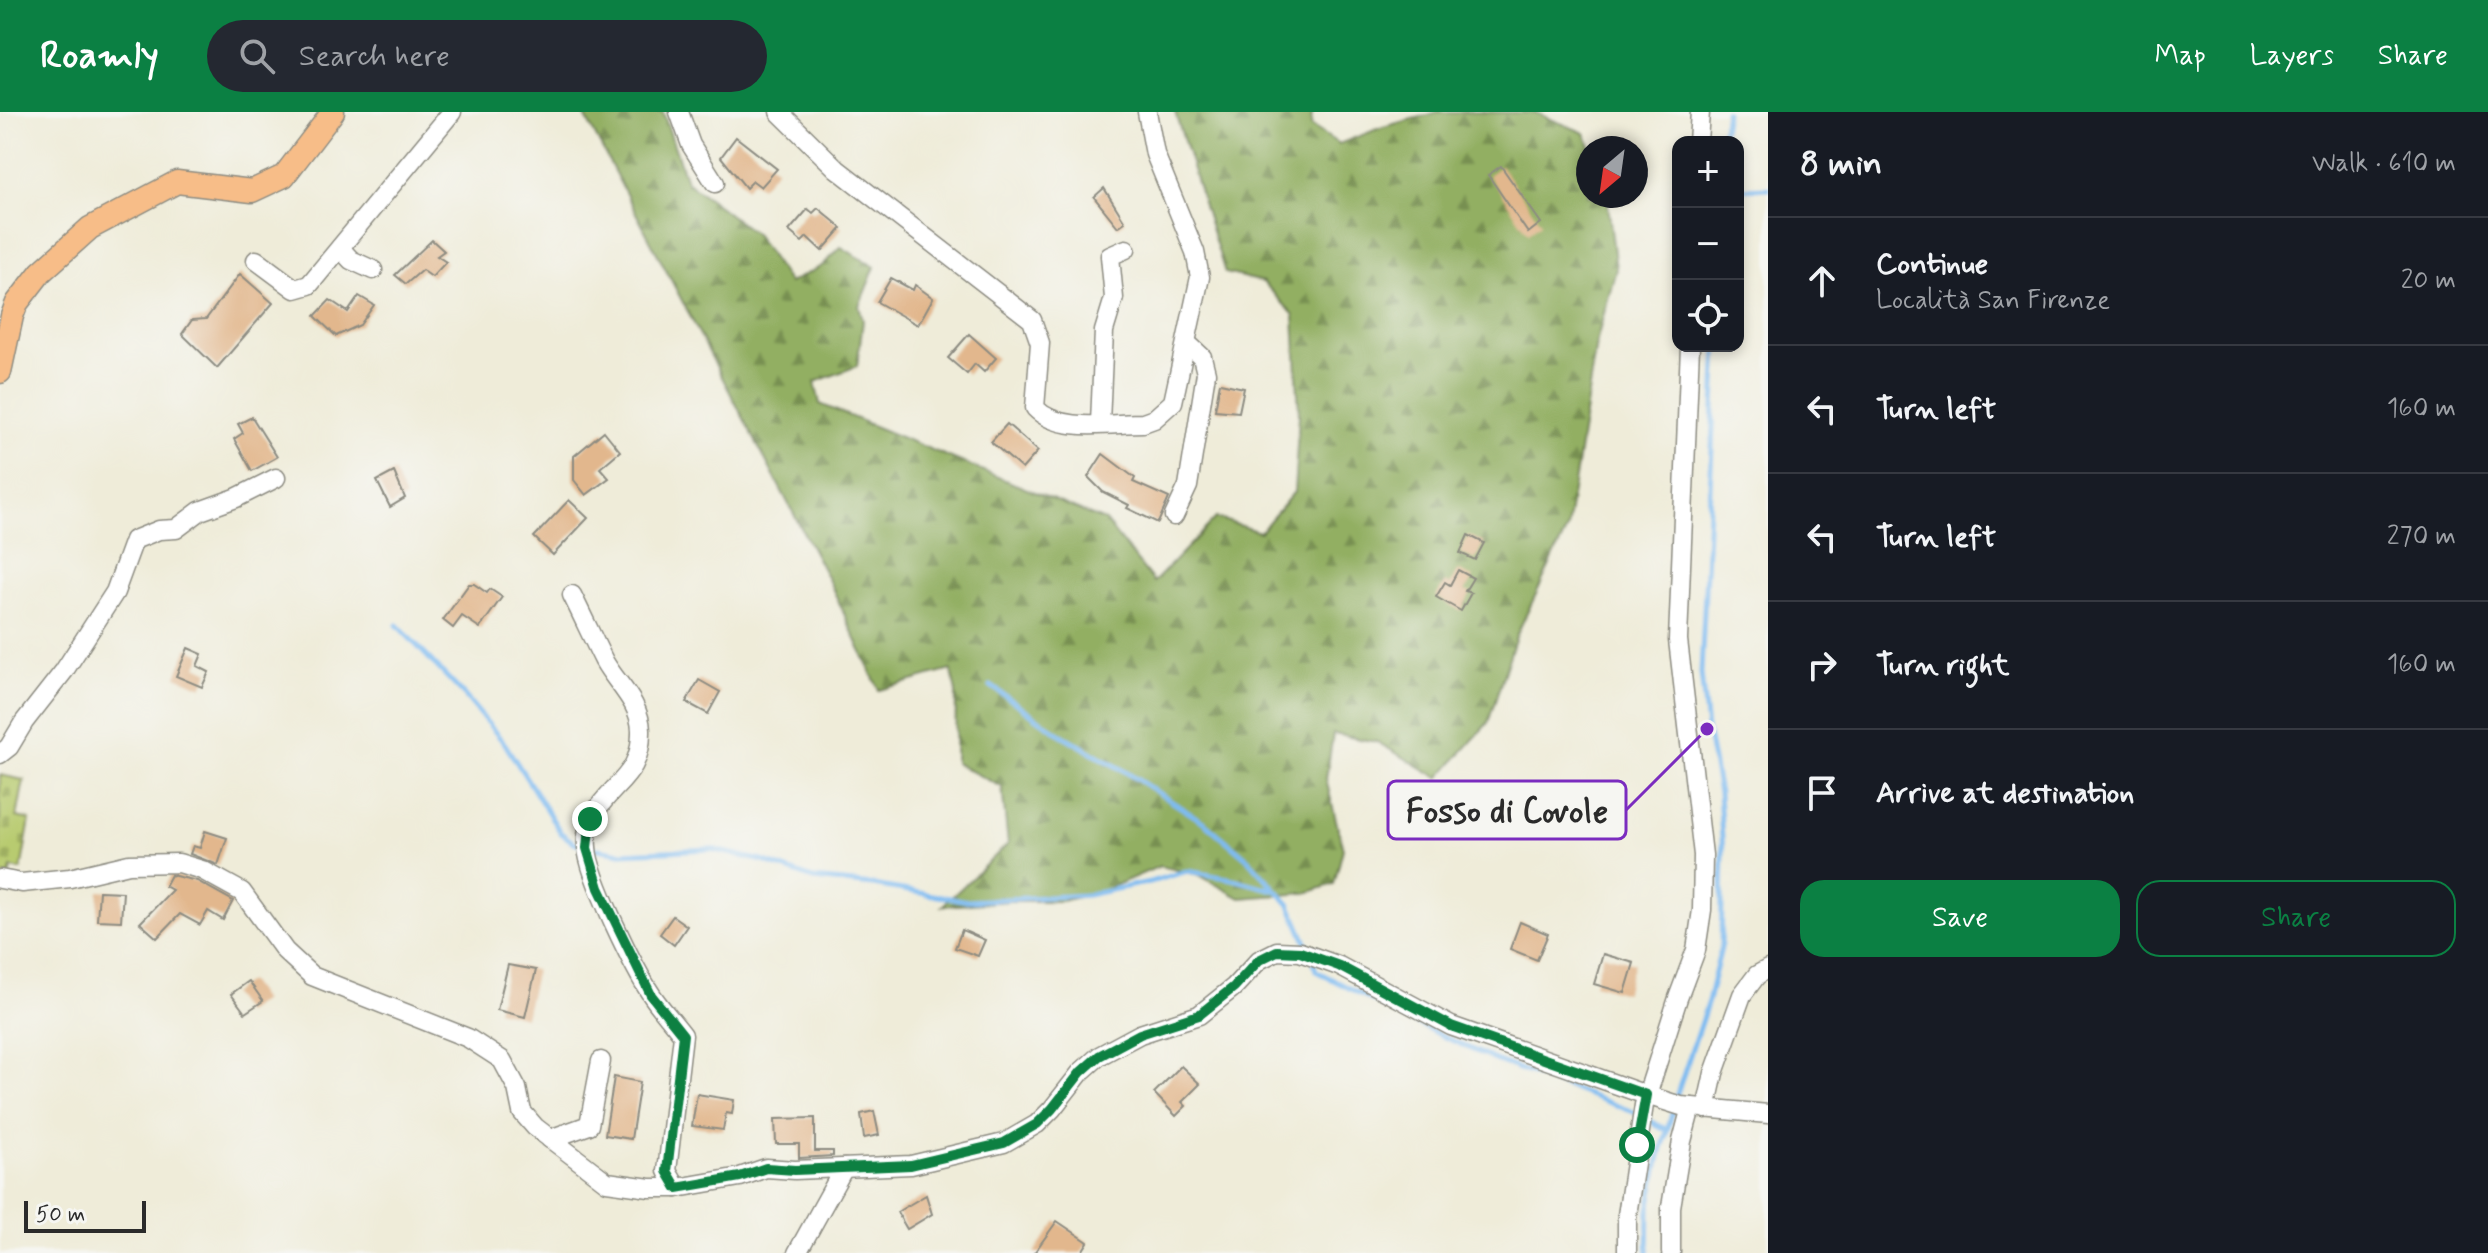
<!DOCTYPE html>
<html lang="en">
<head>
<meta charset="utf-8">
<style>
	:root { --surface:#171b24; --page:#242831; --text:#f1f3f6; --muted:#9ea1a6; --line:#363941; --accent:#0b8043 }
	body { margin:0; font-family:Mynerve,sans-serif; background:var(--page); color:var(--text) }
	.controls { position:absolute; right:24px; top:24px; display:grid; overflow:hidden; border-radius:16px; box-shadow:0 4px 12px #0003 }
	.controls button { width:72px; height:72px; display:grid; place-items:center; padding:0; border:0; border-bottom:2px solid var(--line); background:var(--surface); color:var(--text); font:40px sans-serif }
	.compass { position:absolute; left:1576px; top:24px; width:72px; height:72px; border-radius:50%; background:var(--surface); box-shadow:0 4px 12px #0003; rotate:209deg }
	.scale { position:absolute; left:24px; bottom:20px; width:122px; box-sizing:border-box; padding-left:8px; border:4px solid #2b2b2b; border-top:0; font-size:22px; line-height:28px; white-space:nowrap; color:#2b2b2b; -webkit-text-stroke:6px #f6f6f2; paint-order:stroke }
	.stop { position:absolute; width:24px; height:24px; margin:-18px; border:6px solid #0b8043; border-radius:50%; background:#fff }
	.stop.end { background:#0b8043; border-color:#fff; box-shadow:0 2px 8px #0008 }
	.list { margin:0; padding:0; list-style:none }
	h2 { display:flex; justify-content:space-between; align-items:center; height:104px; margin:0; padding:0 32px; font-size:34px }
	h2 small { font-size:26px; font-weight:400; color:var(--muted) }
	.list li { display:grid; grid-template-columns:52px 1fr auto; gap:24px; align-items:center; box-sizing:border-box; height:128px; padding:0 32px; border-top:2px solid var(--line) }
	.list b { display:block; font-size:30px; white-space:nowrap }
	.list p { margin:0; font-size:26px; white-space:nowrap; color:var(--muted) }
	.list em { font-size:26px; font-style:normal; color:var(--muted) }
	.actions { display:flex; gap:16px; padding:24px 32px }
	.actions a { flex:1; padding:18px 0; border:2px solid var(--accent); border-radius:24px; text-align:center; font-size:28px; color:var(--accent) }
	.actions .main { background:var(--accent); color:#fff }
	.icon { flex:none; width:44px; height:44px; fill:none; stroke:currentColor; stroke-width:2; stroke-linecap:round; stroke-linejoin:round }
	.map { position:relative; flex:none; width:1768px; height:1141px; overflow:hidden }
	header { display:flex; align-items:center; gap:48px; box-sizing:border-box; height:112px; padding:0 40px; background:var(--accent); color:#fff }
	header strong { font-size:38px }
	nav { display:flex; gap:44px; margin-inline-start:auto; font-size:28px }
	.search { width:560px; height:72px; background:var(--page); display:flex; align-items:center; gap:20px; box-sizing:border-box; padding:0 28px; border-radius:44px; color:var(--muted); font-size:30px }
	main { display:flex }
	aside { flex:1; background:var(--surface) }
	.map>svg:first-child { display:block }
	.forest { fill:url(#forest-firs); stroke:#5e6d46; stroke-width:2 }
	.cemetery { fill:url(#cemetery-stones); stroke:#727b4d; stroke-width:2 }
	.lines { fill:none; stroke-linecap:round; stroke-linejoin:round }
	.stream { stroke:#7ebbf1; stroke-width:5 }
	.building { fill:#e2b78d }
	.minor-casing { stroke:#8d8c82; stroke-width:21 }
	.major-casing { stroke:#8d8c82; stroke-width:25 }
	.minor { stroke:#fff; stroke-width:18 }
	.major { stroke:#f7bd88; stroke-width:22 }
	.route { stroke:#0b8043; stroke-width:10 }
	.leader { fill:none; stroke:#7b2cbf; stroke-width:3 }
	.callout-dot { fill:#7b2cbf; stroke:#f6f6f2; stroke-width:3 }
	.callout { fill:#f6f6f2; stroke:#7b2cbf; stroke-width:3 }
	.callout-label { font-size:34px; text-anchor:middle; font-weight:bold; fill:#2b2b2b }
</style>
</head>
<body>
<header>
<strong>Roamly</strong>
<div class="search"><svg class="icon" aria-label="search" viewBox="0 0 24 24"><circle cx="10" cy="10" r="6"/><path d="M15 15l6 6"/></svg>Search here</div>
<nav><a>Map</a><a>Layers</a><a>Share</a></nav>
</header>
<main>
<div class="map">
<svg width="1768" height="1141" viewBox="0 0 1768 1141">
	<defs>
		<pattern id="forest-firs" width="22" height="20" patternUnits="userSpaceOnUse" patternTransform="scale(2)"><rect width="22" height="20" fill="#92af62"/><path d="M5 1l3.5 6h-7zM16 11l3.5 6h-7z" fill="#778f51"/></pattern>
		<pattern id="cemetery-stones" width="16" height="16" patternUnits="userSpaceOnUse" patternTransform="scale(2)"><rect width="16" height="16" fill="#b8cb6f"/><path d="M2 7V4a2 2 0 0 1 4 0v3zM10 15v-3a2 2 0 0 1 4 0v3z" fill="#9eae60"/></pattern>
	</defs>
	<rect width="100%" height="100%" fill="#f6f6f2"/>
	<filter id="ink" filterUnits="userSpaceOnUse"><feTurbulence type="fractalNoise" baseFrequency=".0125" numOctaves="2"/><feDisplacementMap in="SourceGraphic" scale="16" xChannelSelector="R" yChannelSelector="G"/><feConvolveMatrix kernelMatrix="1 2 1 2 8 2 1 2 1" color-interpolation-filters="sRGB"/></filter>
	<filter id="wash" filterUnits="userSpaceOnUse"><feTurbulence type="fractalNoise" baseFrequency=".006" numOctaves="4" result="noise"/><feDisplacementMap in="SourceGraphic" scale="32" xChannelSelector="R" yChannelSelector="G"/><feGaussianBlur stdDeviation="1.8" result="paint"/><feColorMatrix in="noise" values="0 0 0 0 0 0 0 0 0 0 0 0 0 0 0 0 0 1.4 0 .05"/><feComposite in="paint" operator="in"/></filter>
	<g filter="url(#wash)">
		<rect width="100%" height="100%" fill="#efecd9"/>
		<polygon class="forest" points="583,0 663,0 686,69 755,122 789,171 822,154 841,135 875,155 859,194 863,209 857,254 815,270 820,292 1105,409 1154,470 1216,406 1260,420 1294,380 1299,302 1294,203 1263,170 1225,161 1175,0 1312,0 1311,14 1339,32 1383,15 1438,0 1536,1 1585,21 1591,36 1588,36 1588,84 1607,84 1616,157 1596,231 1567,417 1516,524 1488,611 1439,666 1377,630 1333,622 1326,667 1343,737 1334,772 1306,781 1240,786 1199,763 1160,754 1100,780 1061,789 1009,789 942,794 1008,732 1002,675 955,651 956,580 951,558 879,578 830,471"/>
		<polygon class="cemetery" points="0,663 24,668 17,705 30,708 21,758 11,756 9,764 0,762"/>
		<g class="lines">
			<g class="stream">
				<polyline points="1721,30 1726,0"/>
				<polyline points="1738,77 1768,76"/>
				<polyline points="397,513 464,583 505,632 561,721 573,730 582,733"/>
				<polyline points="991,574 1060,622 1121,657 1205,711 1249,748 1290,793 1309,837"/>
				<polyline points="592,736 621,741 711,737 763,749 813,767 873,773 968,789 1087,783 1150,770 1187,759 1233,767 1274,778"/>
				<polyline points="1314,851 1316,859 1440,923 1495,948 1639,1002"/>
				<polyline points="1675,988 1708,889 1721,836 1723,740 1719,681 1707,617 1701,561 1717,234"/>
				<polyline points="1647,1007 1667,1018"/>
				<polyline points="1648,1141 1649,1098 1659,1048 1673,998"/>
			</g>
		</g>
		<g id="blocks">
			<g class="building">
				<polygon points="736,25 777,57 761,75 753,69 746,76 721,45"/>
				<polygon points="1501,54 1541,111 1528,121 1488,63"/>
				<polygon points="1104,76 1125,110 1118,115 1094,85"/>
				<polygon points="818,96 842,116 822,139 807,125 802,130 789,119 808,97 813,101"/>
				<polygon points="432,128 444,139 437,144 446,150 432,165 422,158 406,172 395,163"/>
				<polygon points="240,162 273,191 217,256 182,222 192,208 206,207"/>
				<polygon points="891,166 913,178 915,173 933,186 918,213 877,190"/>
				<polygon points="359,184 374,193 360,213 336,224 315,204 330,188 348,200"/>
				<polygon points="969,222 996,246 984,260 975,252 967,262 948,246"/>
				<polygon points="1220,271 1244,276 1239,300 1215,298"/>
				<polygon points="252,305 277,345 252,359 234,327 243,321 238,312"/>
				<polygon points="1007,312 1038,339 1022,357 991,330"/>
				<polygon points="604,319 620,339 600,356 609,366 586,383 574,368 574,344"/>
				<polygon points="1103,342 1135,366 1133,370 1169,386 1158,411 1127,396 1129,393 1103,380 1088,365"/>
				<polygon points="394,360 405,386 390,395 377,369"/>
				<polygon points="569,388 588,406 553,443 534,425"/>
				<polygon points="1468,423 1484,431 1475,448 1460,441"/>
				<polygon points="1458,458 1473,466 1465,479 1471,481 1461,499 1436,485 1445,470 1450,473"/>
				<polygon points="469,472 474,472 487,481 490,477 502,485 480,516 462,504 453,516 443,508"/>
				<polygon points="188,536 202,542 197,554 209,560 202,575 176,564"/>
				<polygon points="699,568 720,580 708,602 686,590"/>
				<polygon points="205,719 227,726 218,753 190,742 193,734 200,736"/>
				<polygon points="171,763 197,769 233,789 223,808 208,799 200,813 180,802 157,826 140,811 172,778 165,774"/>
				<polygon points="99,779 123,780 121,809 97,808"/>
				<polygon points="673,804 687,814 674,833 660,822"/>
				<polygon points="1520,810 1548,822 1537,848 1510,837"/>
				<polygon points="962,818 985,828 978,844 955,836"/>
				<polygon points="1603,842 1634,851 1625,881 1594,872"/>
				<polygon points="508,853 536,858 525,905 497,898"/>
				<polygon points="249,869 263,889 245,901 231,882"/>
				<polygon points="1181,954 1200,972 1182,990 1186,994 1176,1004 1154,981"/>
				<polygon points="614,965 640,970 631,1027 605,1023"/>
				<polygon points="697,982 734,988 732,1002 726,1001 723,1018 692,1014"/>
				<polygon points="874,999 879,1023 864,1026 861,1002"/>
				<polygon points="815,1006 815,1039 833,1039 833,1044 799,1046 799,1032 776,1032 775,1007"/>
				<polygon points="926,1083 932,1102 907,1117 897,1100"/>
				<polygon points="1057,1109 1088,1130 1081,1141 1034,1141"/>
			</g>
		</g>
	</g>
	<g filter="url(#ink)">
		<use href="#blocks" fill-opacity="0" stroke="#8d8c82" stroke-width="2"/>
		<g class="lines">
			<defs>
				<g id="minor">
					<polyline points="679,0 691,33 715,71"/>
					<path d="M779,0L837,57L1032,208L1040,231L1035,296C1060,322 1110,311 1143,311L1154,307L1173,290L1200,165L1195,140L1155,42L1147,0"/>
					<polyline points="1698,30 1700,0"/>
					<polyline points="340,136 351,148 373,158"/>
					<polyline points="256,148 295,177 309,173 452,0"/>
					<polyline points="1100,311 1104,219 1114,186 1110,144 1126,137"/>
					<polyline points="1174,404 1188,374 1206,261 1202,245 1187,231"/>
					<path d="M572,483C583,505 593,527 604,549C616,571 640,590 641,618C642,665 612,670 592,705C588,712 586,726 587,735C588,763 635,859 653,885C662,898 673,910 683,923L667,1059L677,1076"/>
					<polyline points="0,642 9,635 24,610 64,559 115,480 134,428 159,418 176,417 200,399 236,386 276,366"/>
					<polyline points="0,767 22,771 70,766 129,752 179,751 202,758 242,780 285,839 312,864 468,926 502,948 517,976 522,1000 535,1015 607,1070 650,1076 677,1076 740,1065 766,1056 795,1058 911,1053 1004,1031 1037,1012 1052,997 1081,960 1099,944 1140,922 1199,903 1234,875 1259,848 1277,839 1300,840 1339,854 1451,914 1646,983 1681,994 1768,1002"/>
					<polyline points="1706,997 1714,961 1742,883 1757,863 1768,857"/>
					<polyline points="550,1027 589,1013 601,949"/>
					<polyline points="797,1141 844,1056"/>
					<polyline points="1627,1141 1627,1103 1644,993 1678,886 1696,838 1702,798 1703,743 1678,528 1690,234"/>
					<polyline points="1671,1141 1671,1095 1682,1029 1691,995"/>
				</g>
				<polyline id="major" points="0,260 12,204 17,191 41,160 90,116 177,70 252,79 284,64 333,0"/>
			</defs>
			<use href="#minor" class="minor-casing"/>
			<use href="#major" class="major-casing"/>
			<use href="#minor" class="minor"/>
			<use href="#major" class="major"/>
		</g>
	</g>
	<g class="lines" filter="url(#ink)">
		<polyline class="route" points="590,707 587,736 599,776 651,883 683,923 667,1059 677,1076 740,1065 766,1056 795,1058 911,1053 1004,1031 1037,1012 1052,997 1081,960 1099,944 1140,922 1199,903 1234,875 1259,848 1277,839 1300,840 1339,854 1451,914 1646,983 1637,1033"/>
	</g>
	<path class="leader" d="M1707 617L1626 698"/>
	<circle class="callout-dot" cx="1707" cy="617" r="8"/>
	<rect class="callout" x="1388" y="669" width="238" height="58" rx="8"/>
	<g class="callout-label">
		<text x="1507" y="710">Fosso di Covole</text>
	</g>
</svg>
<div class="controls">
<button>+</button>
<button>−</button>
<button><svg class="icon" aria-label="locate" viewBox="0 0 24 24"><circle cx="12" cy="12" r="6"/><path d="M12 2v4M12 18v4M2 12h4M18 12h4"/></svg></button>
</div>
<svg class="compass" viewBox="-18 -18 36 36"><path d="M0-13l5 13h-10z" fill="#e53935"/><path d="M0 13l5-13h-10z" fill="#9ea1a6"/></svg>
<div class="scale">50 m</div>
<div class="stop" style="left:1637px;top:1033px"></div>
<div class="stop end" style="left:590px;top:707px"></div>
</div>
<aside>
<h2>8 min<small>Walk · 610 m</small></h2>
<ul class="list">
<li><svg class="icon" aria-label="ahead" viewBox="0 0 24 24"><path d="M12 20V5M6 11l6-6 6 6"/></svg><div><b>Continue</b><p>Località San Firenze</p></div><em>20 m</em></li>
<li><svg class="icon" aria-label="left" viewBox="0 0 24 24"><path d="M17 20v-9H6M10 6l-5 5 5 5"/></svg><div><b>Turn left</b></div><em>160 m</em></li>
<li><svg class="icon" aria-label="left" viewBox="0 0 24 24"><path d="M17 20v-9H6M10 6l-5 5 5 5"/></svg><div><b>Turn left</b></div><em>270 m</em></li>
<li><svg class="icon" aria-label="right" viewBox="0 0 24 24"><path d="M7 20v-9h11M14 6l5 5-5 5"/></svg><div><b>Turn right</b></div><em>160 m</em></li>
<li><svg class="icon" aria-label="arrive" viewBox="0 0 24 24"><path d="M6 21V4h12l-3 4 3 4H6"/></svg><div><b>Arrive at destination</b></div></li>
</ul>
<div class="actions"><a class="main">Save</a><a>Share</a></div>
</aside>
</main>
</body>
</html>
